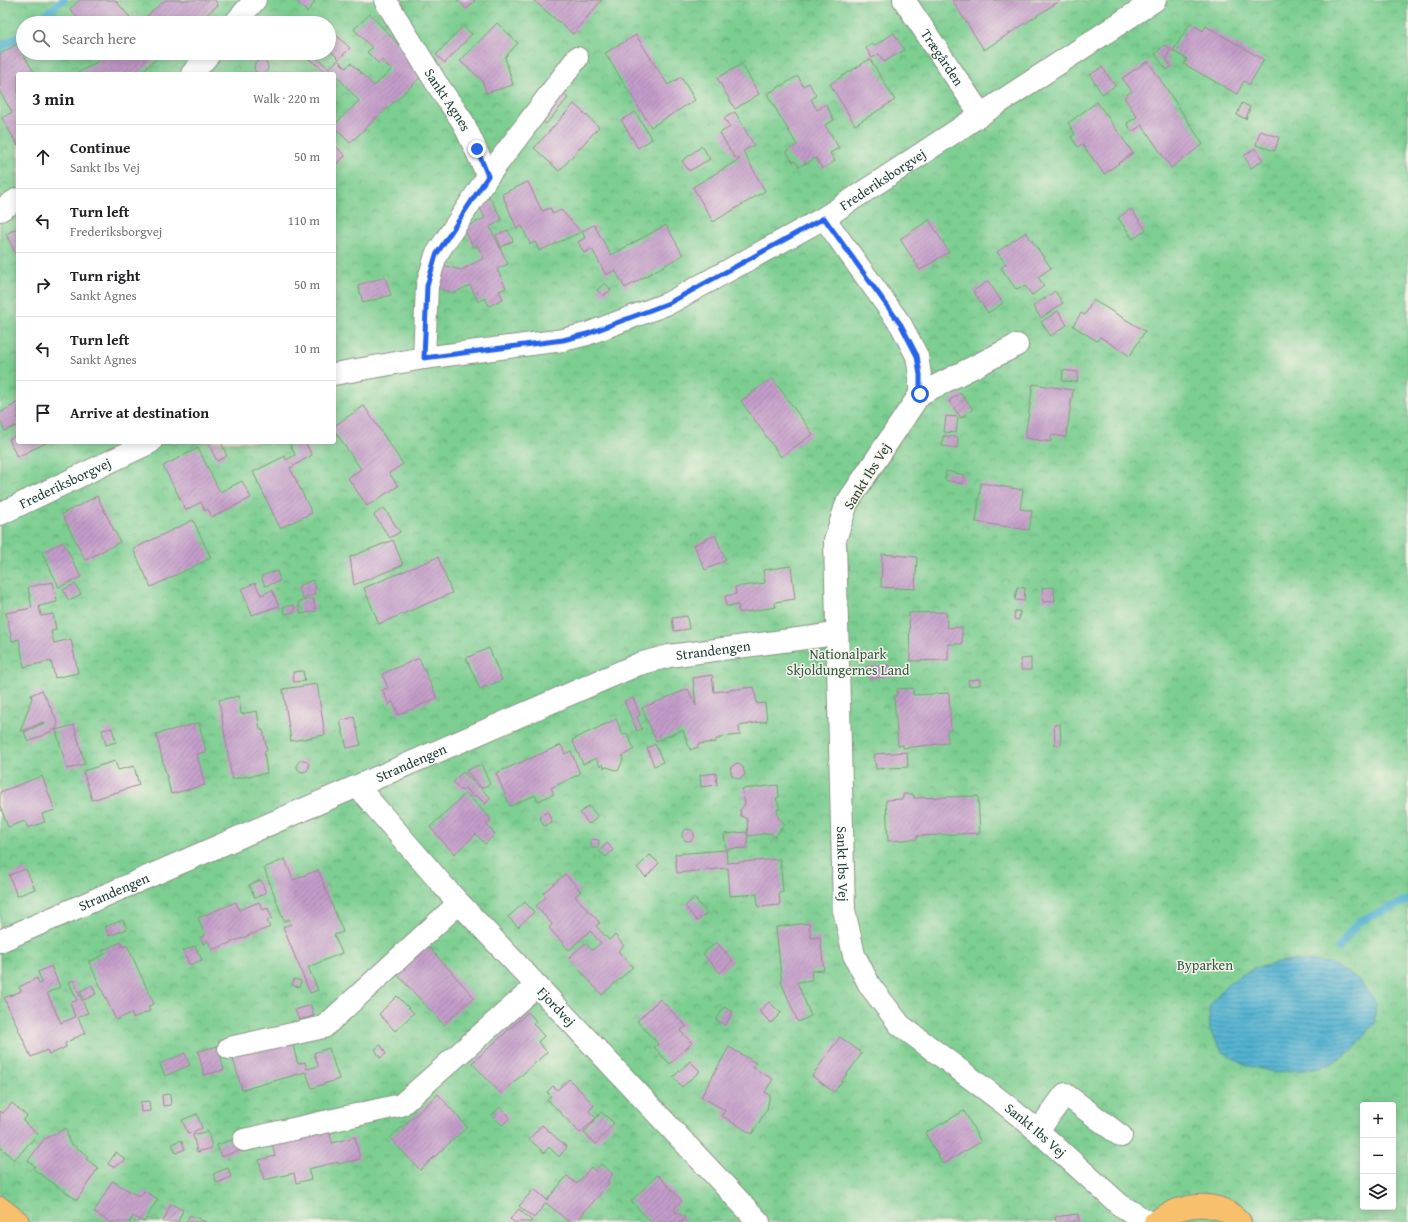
<!DOCTYPE html>
<html lang="en">
<head>
<meta charset="utf-8">
<style>
	:root { --surface:#fff; --page:#f2f2f2; --text:#202124; --muted:#757577; --line:#e0e0e0 }
	body { margin:0; font-family:"Gentium Book Plus",serif; background:var(--page); color:var(--text) }
	.controls { position:absolute; right:12px; bottom:12px; display:grid; overflow:hidden; border-radius:4px; box-shadow:0 2px 10px #0003 }
	.controls button { width:36px; height:36px; display:grid; place-items:center; padding:0; border:0; border-bottom:1px solid var(--line); background:var(--surface); color:var(--text); font:20px sans-serif }
	.stop { position:absolute; width:12px; height:12px; margin:-9px; border:3px solid #2563eb; border-radius:50%; background:#fff }
	.stop.end { background:#2563eb; border-color:#fff; box-shadow:0 1px 4px #0008 }
	.list { margin:0; padding:0; list-style:none }
	h2 { display:flex; justify-content:space-between; align-items:center; height:52px; margin:0; padding:0 16px; font-size:17px }
	h2 small { font-size:13px; font-weight:400; color:var(--muted) }
	.list li { display:grid; grid-template-columns:26px 1fr auto; gap:12px; align-items:center; box-sizing:border-box; height:64px; padding:0 16px; border-top:1px solid var(--line) }
	.list b { display:block; font-size:15px; white-space:nowrap }
	.list p { margin:0; font-size:13px; white-space:nowrap; color:var(--muted) }
	.list em { font-size:13px; font-style:normal; color:var(--muted) }
	.icon { flex:none; width:22px; height:22px; fill:none; stroke:currentColor; stroke-width:2; stroke-linecap:round; stroke-linejoin:round }
	.map { position:relative; flex:none; width:1408px; height:1222px; overflow:hidden }
	.search { position:absolute; background:var(--surface); box-shadow:0 2px 10px #0003; left:16px; top:16px; width:320px; height:44px; display:flex; align-items:center; gap:10px; box-sizing:border-box; padding:0 14px; border-radius:22px; color:var(--muted); font-size:15px }
	.panel { position:absolute; background:var(--surface); box-shadow:0 2px 10px #0003; left:16px; top:72px; width:320px; height:372px; border-radius:4px }
	.map>svg:first-child { display:block }
	.park { fill:url(#park-crowns); stroke:#4d8662; fill-rule:evenodd }
	.water { fill:url(#water-rules); stroke:#387882 }
	.lines { fill:none; stroke-linecap:round; stroke-linejoin:round }
	.stream { stroke:#52b2d1; stroke-width:8 }
	.building { fill:url(#building-hatch) }
	.minor-casing { stroke:#8a9284; stroke-width:24 }
	.major-casing { stroke:#8a9284; stroke-width:24 }
	.minor { stroke:#fff; stroke-width:22 }
	.major { stroke:#f8bf6c; stroke-width:22 }
	.route { stroke:#2563eb; stroke-width:5 }
	.labels { text-anchor:middle; stroke-width:3; stroke-linejoin:round; paint-order:stroke }
	.street-label { font-size:14px; fill:#1f3d34; stroke:#f7f3e8 }
	.park-label { font-size:14px; fill:#315a47; stroke:#f7f3e8 }
</style>
</head>
<body>
<div class="map">
<svg width="1408" height="1222" viewBox="0 0 1408 1222">
	<defs>
		<pattern id="park-crowns" width="20" height="18" patternUnits="userSpaceOnUse"><rect width="20" height="18" fill="#7bce91"/><path d="M2 6a3 3 0 1 1 6 0M12 15a3 3 0 1 1 6 0" fill="none" stroke="#64a877"/></pattern>
		<pattern id="water-rules" width="6" height="5" patternUnits="userSpaceOnUse"><rect width="6" height="5" fill="#52b2d1"/><path d="M0 2.5h6" fill="none" stroke="#4392aa"/></pattern>
		<pattern id="building-hatch" width="6" height="6" patternUnits="userSpaceOnUse"><rect width="6" height="6" fill="#c39bc9"/><path d="M-1 1l2-2M0 6l6-6M5 7l2-2" fill="none" stroke="#9e80a4"/></pattern>
	</defs>
	<rect width="100%" height="100%" fill="#f7f3e8"/>
	<filter id="ink" filterUnits="userSpaceOnUse"><feTurbulence type="fractalNoise" baseFrequency=".025" numOctaves="2"/><feDisplacementMap in="SourceGraphic" scale="8" xChannelSelector="R" yChannelSelector="G"/><feConvolveMatrix kernelMatrix="1 2 1 2 8 2 1 2 1" color-interpolation-filters="sRGB"/></filter>
	<filter id="wash" filterUnits="userSpaceOnUse"><feTurbulence type="fractalNoise" baseFrequency=".012" numOctaves="4" result="noise"/><feDisplacementMap in="SourceGraphic" scale="16" xChannelSelector="R" yChannelSelector="G"/><feGaussianBlur stdDeviation="0.9" result="paint"/><feColorMatrix in="noise" values="0 0 0 0 0 0 0 0 0 0 0 0 0 0 0 0 0 1.4 0 .05"/><feComposite in="paint" operator="in"/></filter>
	<g filter="url(#wash)">
		<rect width="100%" height="100%" fill="#f5e8d4"/>
		<path class="park" d="M0,0H1408V1222H0ZM23,23H329V53H23ZM18,74H334V442H18ZM1363,1105H1393V1207H1363Z"/>
		<polygon class="water" points="1291,960 1329,963 1358,979 1376,1003 1374,1024 1355,1048 1331,1064 1305,1070 1275,1072 1245,1065 1223,1052 1210,1032 1209,1007 1226,985 1252,969"/>
		<g class="lines">
			<g class="stream">
				<polyline points="36,23 63,0"/>
				<polyline points="0,48 23,33"/>
				<polyline points="1339,948 1358,922 1408,900"/>
			</g>
		</g>
		<g id="blocks">
			<g class="building">
				<polygon points="80,0 115,0 135,23 83,23 70,9"/>
				<polygon points="165,0 215,0 218,5 197,23 139,23"/>
				<polygon points="295,0 313,0 315,2 307,12"/>
				<polygon points="457,0 475,0 467,9"/>
				<polygon points="533,0 602,0 573,34"/>
				<polygon points="952,0 1061,0 984,50"/>
				<polygon points="370,14 425,73 350,143 334,127 334,125 359,101 336,75 337,74 334,70 329,74 309,59 313,55 329,68 338,60 346,68 351,63 374,86 391,70 382,60 378,63 367,52 372,48 354,29"/>
				<polygon points="497,23 518,43 505,57 513,85 486,93 482,80 460,61"/>
				<polygon points="1190,23 1203,31 1206,26 1264,60 1249,85 1244,81 1237,94 1184,64 1187,59 1173,51"/>
				<polygon points="463,26 472,34 445,63 436,55"/>
				<polygon points="334,33 350,48 339,59 329,49 329,38"/>
				<polygon points="894,33 904,50 884,62 879,54 872,58 866,48 872,44 874,46"/>
				<polygon points="636,35 668,85 681,77 695,100 651,127 605,53"/>
				<polygon points="17,44 35,74 18,74 18,146 2,118 12,112 0,92 0,54"/>
				<polygon points="1164,45 1171,49 1166,59 1171,66 1167,70 1155,54"/>
				<polygon points="103,53 163,53 139,74 76,74 99,61 97,58"/>
				<polygon points="870,59 895,100 855,125 830,84"/>
				<circle cx="261" cy="67" r="7"/>
				<polygon points="1148,61 1203,144 1171,168 1142,125 1132,132 1127,123 1137,117 1124,97 1132,91 1122,78"/>
				<polygon points="742,64 759,94 735,109 717,78"/>
				<polygon points="1102,67 1115,86 1102,94 1090,75"/>
				<polygon points="798,76 803,86 809,83 816,96 811,99 817,110 826,104 834,120 825,125 839,148 830,153 835,161 822,169 816,158 799,167 795,161 793,162 786,151 797,145 767,94"/>
				<polygon points="559,90 568,98 546,124 537,116"/>
				<polygon points="1097,102 1133,153 1104,174 1082,144 1078,147 1071,137 1075,134 1068,123"/>
				<polygon points="1242,103 1250,107 1246,119 1237,115"/>
				<polygon points="574,104 599,127 559,171 534,148"/>
				<polygon points="635,112 652,139 638,148 621,120"/>
				<polygon points="735,112 754,145 743,151 765,191 713,222 693,187 740,159 734,157 720,133 730,127 724,118"/>
				<polygon points="1260,131 1279,137 1275,151 1256,145"/>
				<polygon points="334,144 345,156 334,166"/>
				<polygon points="702,146 710,159 689,171 682,161"/>
				<polygon points="1255,148 1263,160 1251,168 1244,156"/>
				<polygon points="528,182 542,211 550,208 553,214 561,210 581,232 539,251 535,242 530,244 522,226 517,229 502,194"/>
				<polygon points="489,196 502,220 490,227 508,264 497,269 506,288 499,291 503,299 489,306 485,298 478,302 470,285 454,293 437,288 443,265 461,270 484,258 477,245 473,247 465,230 469,228 468,226 485,218 480,208"/>
				<polygon points="1131,209 1146,230 1133,239 1118,218"/>
				<polygon points="929,220 949,252 920,270 900,239"/>
				<polygon points="594,225 611,255 666,225 683,255 625,288 615,270 606,275 592,249 584,253 578,242 585,238 582,231"/>
				<polygon points="18,228 18,254 16,255 6,234"/>
				<polygon points="508,230 513,241 501,247 496,235"/>
				<polygon points="1026,232 1051,268 1038,277 1044,286 1032,295 1025,286 1016,289 1001,268 1006,264 997,252"/>
				<polygon points="385,277 391,295 363,303 358,285"/>
				<polygon points="988,281 1003,303 988,313 973,291"/>
				<polygon points="605,283 611,290 603,296 597,290"/>
				<polygon points="1055,291 1063,303 1041,318 1033,306"/>
				<polygon points="1093,300 1145,331 1130,356 1100,337 1097,341 1073,326 1081,313 1085,315"/>
				<polygon points="1058,311 1067,325 1051,336 1041,322"/>
				<polygon points="1063,370 1078,372 1077,382 1062,381"/>
				<polygon points="772,378 813,434 781,457 741,401"/>
				<polygon points="1033,384 1073,390 1066,437 1051,435 1051,442 1025,438"/>
				<polygon points="960,393 973,409 961,418 949,401"/>
				<polygon points="18,402 18,431 16,426 5,431 0,420 0,413"/>
				<polygon points="364,406 403,464 389,473 398,486 367,506 348,478 361,469 334,430 334,426"/>
				<polygon points="946,416 958,417 956,433 944,432"/>
				<polygon points="18,435 18,442 48,442 17,457 9,439"/>
				<polygon points="943,436 958,437 957,448 942,446"/>
				<polygon points="211,442 221,442 227,456 217,461 208,443"/>
				<polygon points="289,442 305,442 312,455 290,468 312,513 280,528 253,472 285,456 286,460 295,455"/>
				<polygon points="198,448 220,492 242,481 251,498 212,517 208,509 205,511 201,502 186,510 163,466"/>
				<polygon points="946,471 965,475 963,484 945,480"/>
				<polygon points="981,483 1023,490 1020,509 1032,511 1029,530 976,522"/>
				<polygon points="97,496 120,542 85,560 62,514"/>
				<polygon points="384,508 400,532 390,538 374,515"/>
				<polygon points="193,520 211,558 151,587 133,549"/>
				<polygon points="715,535 726,560 705,570 694,545"/>
				<polygon points="393,540 403,565 354,585 350,557"/>
				<polygon points="63,542 81,577 59,587 42,552"/>
				<polygon points="882,554 917,557 915,589 881,587"/>
				<polygon points="438,557 452,593 379,624 364,588"/>
				<polygon points="791,566 795,599 775,602 776,607 739,613 738,605 726,606 725,596 736,594 735,587 765,583 763,570"/>
				<polygon points="277,571 280,581 265,586 261,576"/>
				<polygon points="313,580 316,588 314,591 315,594 303,599 298,586"/>
				<polygon points="53,582 57,602 39,606 41,616 53,614 56,630 51,631 54,643 71,639 78,673 55,678 51,661 24,667 19,639 12,641 6,613 32,608 28,587"/>
				<polygon points="255,583 261,595 272,590 279,606 252,615 241,589"/>
				<polygon points="75,584 81,594 69,601 63,590"/>
				<polygon points="1017,587 1025,588 1024,601 1015,600"/>
				<polygon points="1054,587 1055,601 1043,602 1042,588"/>
				<polygon points="313,598 316,611 301,614 298,602"/>
				<polygon points="294,605 295,612 285,614 283,607"/>
				<polygon points="1015,611 1020,611 1019,620 1014,619"/>
				<polygon points="946,612 947,628 962,627 962,644 948,644 948,660 910,661 909,613"/>
				<polygon points="687,616 689,629 674,631 672,618"/>
				<polygon points="489,648 502,680 480,689 466,658"/>
				<polygon points="419,658 437,698 398,715 393,702 389,704 382,690 388,688 382,674"/>
				<polygon points="1031,658 1031,670 1021,670 1021,659"/>
				<polygon points="890,665 891,669 901,668 902,675 869,679 867,667"/>
				<polygon points="303,671 305,681 294,682 293,672"/>
				<polygon points="712,675 714,692 754,687 757,704 765,703 767,721 739,726 740,735 720,737 720,739 716,739 716,742 698,744 698,747 690,750 683,730 656,741 642,708 688,689 696,706 693,678"/>
				<polygon points="980,679 980,685 969,686 968,680"/>
				<polygon points="317,684 325,735 291,741 283,689"/>
				<polygon points="913,688 913,695 949,693 951,730 947,730 948,743 903,748 903,745 898,746 894,696 897,696 897,689"/>
				<polygon points="42,690 58,723 56,729 28,742 24,732 44,723 43,722 20,732 32,698 31,695"/>
				<polygon points="239,696 241,714 257,711 260,730 263,730 267,751 264,752 267,773 232,779 219,700"/>
				<polygon points="633,698 640,715 637,717 642,729 637,731 624,701"/>
				<polygon points="354,717 361,745 347,748 340,721"/>
				<polygon points="616,719 623,735 627,733 634,749 622,756 623,760 618,771 607,767 604,768 603,764 600,766 596,758 583,764 572,740"/>
				<polygon points="199,723 206,752 197,754 205,785 171,794 156,734"/>
				<polygon points="1060,724 1061,745 1055,745 1054,725"/>
				<polygon points="74,725 85,764 67,769 56,730"/>
				<polygon points="112,728 116,742 106,745 102,730"/>
				<polygon points="655,744 663,762 654,766 647,748"/>
				<polygon points="561,745 565,754 571,751 580,774 551,788 554,794 538,801 535,795 510,806 496,773"/>
				<polygon points="907,752 908,767 876,769 874,754"/>
				<circle cx="303" cy="766" r="6"/>
				<polygon points="115,761 118,770 134,766 139,785 92,800 83,771"/>
				<polygon points="737,763 743,767 745,775 739,779 732,776 730,768"/>
				<polygon points="481,764 490,784 482,788 466,771"/>
				<polygon points="463,772 491,798 485,804 476,795 474,797 465,788 462,791 453,782"/>
				<polygon points="716,773 717,785 701,787 700,775"/>
				<polygon points="42,776 55,810 42,814 45,822 28,828 25,821 8,827 0,806 0,792"/>
				<polygon points="778,785 779,797 776,798 780,809 777,809 778,817 785,824 775,837 770,833 748,836 747,819 741,816 740,810 745,804 742,789"/>
				<polygon points="466,793 491,819 486,824 495,834 485,844 476,834 454,854 430,827"/>
				<polygon points="903,794 913,794 914,798 978,796 980,833 917,836 917,839 888,841 886,800 903,799"/>
				<polygon points="589,806 598,817 589,824 580,813"/>
				<polygon points="548,812 552,822 544,826 539,816"/>
				<circle cx="688" cy="835" r="6"/>
				<polygon points="747,832 748,848 726,849 724,834"/>
				<polygon points="591,839 599,840 598,848 591,848"/>
				<polygon points="607,843 613,850 606,857 599,851"/>
				<polygon points="726,850 727,863 780,859 783,892 779,893 780,905 758,907 757,894 730,896 728,868 677,873 675,854"/>
				<polygon points="650,855 659,863 646,877 637,868"/>
				<polygon points="285,859 293,880 318,870 343,932 334,935 342,953 308,967 318,990 310,993 283,927 291,924 289,919 284,921 264,868"/>
				<polygon points="26,869 35,889 17,896 9,875"/>
				<polygon points="565,874 581,891 575,896 600,923 596,926 609,940 615,935 624,946 618,951 633,967 602,995 569,958 585,943 592,950 601,943 590,931 569,950 549,928 552,924 536,906 546,897 543,893"/>
				<polygon points="261,880 266,893 255,898 249,885"/>
				<polygon points="694,898 707,913 697,921 685,906"/>
				<polygon points="236,902 239,910 259,902 263,910 268,908 272,918 267,921 270,927 212,950 208,941 203,944 200,937 205,936 198,918"/>
				<polygon points="525,902 534,912 518,927 508,917"/>
				<polygon points="123,920 127,929 109,936 105,927"/>
				<polygon points="809,923 811,938 820,937 824,970 811,971 812,980 797,982 811,1016 798,1022 782,984 776,927"/>
				<polygon points="121,942 123,947 127,945 154,1004 148,1006 150,1011 133,1018 131,1013 116,1020 89,962 105,954 103,950"/>
				<polygon points="716,942 733,961 720,973 703,954"/>
				<polygon points="426,944 474,997 444,1025 395,972"/>
				<polygon points="195,946 202,960 190,965 183,951"/>
				<polygon points="51,966 60,987 47,993 61,1023 75,1017 70,1003 77,1000 69,982 73,980 88,1013 78,1017 85,1033 65,1043 66,1047 49,1055 47,1050 31,1057 4,998 21,991 19,987 37,978 39,984 42,982 38,972"/>
				<polygon points="294,979 301,981 299,987 292,985"/>
				<polygon points="92,985 96,994 84,1000 80,991"/>
				<polygon points="397,996 414,1013 395,1031 379,1014"/>
				<polygon points="660,999 686,1026 680,1031 692,1043 670,1064 654,1047 658,1044 637,1021"/>
				<polygon points="769,1002 781,1013 771,1023 759,1011"/>
				<polygon points="311,1005 314,1016 299,1020 295,1010"/>
				<polygon points="724,1007 733,1012 725,1025 716,1020"/>
				<polygon points="528,1012 536,1021 533,1024 544,1036 538,1042 547,1052 501,1094 472,1063"/>
				<polygon points="840,1037 862,1053 834,1092 812,1076"/>
				<polygon points="291,1039 298,1064 305,1062 307,1069 318,1066 314,1053 329,1048 339,1079 312,1088 306,1072 242,1090 232,1055"/>
				<polygon points="381,1045 386,1054 380,1058 375,1049"/>
				<polygon points="218,1046 224,1070 204,1075 198,1051"/>
				<polygon points="729,1047 756,1063 753,1068 773,1079 765,1092 770,1095 767,1109 752,1134 722,1116 725,1110 701,1097"/>
				<polygon points="185,1053 190,1065 165,1076 160,1064"/>
				<polygon points="690,1061 700,1071 682,1087 673,1077"/>
				<polygon points="569,1079 594,1105 589,1111 596,1118 580,1133 547,1099 551,1096 547,1092 553,1086 557,1090"/>
				<polygon points="170,1094 171,1105 163,1106 162,1095"/>
				<polygon points="438,1094 467,1127 420,1170 390,1138"/>
				<polygon points="149,1101 150,1111 141,1112 140,1102"/>
				<polygon points="12,1103 27,1116 23,1121 38,1134 14,1160 0,1147 0,1111 3,1113"/>
				<polygon points="500,1107 510,1117 502,1125 492,1115"/>
				<polygon points="964,1111 981,1142 943,1164 925,1133"/>
				<polygon points="601,1112 614,1123 596,1144 584,1133"/>
				<polygon points="197,1114 202,1128 188,1134 182,1120"/>
				<polygon points="328,1125 332,1143 355,1137 360,1159 338,1164 338,1162 308,1169 311,1179 296,1183 294,1173 264,1180 259,1160 275,1156 271,1139"/>
				<polygon points="542,1125 567,1147 559,1157 549,1147 544,1153 529,1139"/>
				<polygon points="66,1128 69,1142 88,1156 86,1159 98,1168 77,1200 33,1169 35,1166 28,1161 44,1139"/>
				<polygon points="208,1131 212,1148 197,1152 193,1135"/>
				<polygon points="237,1138 241,1150 221,1157 217,1145"/>
				<polygon points="181,1140 185,1149 176,1153 172,1144"/>
				<polygon points="116,1152 126,1160 113,1167 108,1164"/>
				<polygon points="601,1164 613,1174 607,1181 609,1183 576,1222 569,1222 546,1203 534,1218 519,1206 534,1189 547,1200 567,1176 577,1184 591,1167 595,1171"/>
				<polygon points="228,1168 231,1177 217,1183 213,1174"/>
				<polygon points="658,1175 682,1201 675,1208 675,1212 685,1217 683,1222 651,1222 631,1201"/>
				<polygon points="112,1181 140,1197 144,1191 158,1199 144,1222 133,1216 130,1222 110,1222 94,1212"/>
				<polygon points="171,1204 183,1210 178,1222 163,1222"/>
				<polygon points="519,1209 532,1221 531,1222 514,1222 510,1219"/>
				<polygon points="1078,1214 1079,1222 1056,1222 1055,1217"/>
				<polygon points="190,1215 206,1222 186,1222"/>
			</g>
		</g>
	</g>
	<g filter="url(#ink)">
		<use href="#blocks" fill-opacity="0" stroke="#8a9284" stroke-width="1"/>
		<g class="lines">
			<defs>
				<g id="minor">
					<path id="s1" d="M385,0L437,84L463,122L488,176L436,255L427,286L424,358"/>
					<path id="s2" d="M904,0L981,115"/>
					<polyline points="235,23 255,0"/>
					<polyline points="192,74 210,53"/>
					<polyline points="488,176 577,58"/>
					<polyline points="0,210 18,199"/>
					<path id="s3" d="M824,218L901,325L917,356L920,375V394L847,503L835,540L844,910L854,955L870,986L900,1025L1001,1101L1038,1131L1120,1205L1148,1222"/>
					<path id="s4" d="M334,374L424,358L563,340L587,334L669,303L824,218L1155,0"/>
					<polyline points="920,394 1017,345"/>
					<path id="s5" d="M0,514L151,442"/>
					<path id="s6" d="M358,787L447,890L759,1222"/>
					<path id="s7" d="M0,941L639,664L669,656L836,634"/>
					<polyline points="229,1048 324,1027 459,903"/>
					<polyline points="1038,1131 1065,1094 1121,1136"/>
					<polyline points="244,1140 401,1105 536,986"/>
				</g>
				<g id="major">
					<polyline points="0,1208 18,1222"/>
					<path d="M1155,1222C1179,1204 1217,1197 1240,1222"/>
				</g>
			</defs>
			<use href="#minor" class="minor-casing"/>
			<use href="#major" class="major-casing"/>
			<use href="#minor" class="minor"/>
			<use href="#major" class="major"/>
		</g>
	</g>
	<g class="lines" filter="url(#ink)">
		<polyline class="route" points="477,149 488,176 436,255 427,286 424,358 563,340 587,334 669,303 824,218 901,325 917,356 920,375 920,394"/>
	</g>
	<g class="labels">
		<g class="street-label">
			<text dy="5" stroke="none"><textPath href="#s2" startOffset="69">Trægården</textPath></text>
			<text dy="5" stroke="none"><textPath href="#s1" startOffset="118">Sankt Agnes</textPath></text>
			<text dy="5" stroke="none"><textPath href="#s4" startOffset="591">Frederiksborgvej</textPath></text>
			<text transform="translate(867 476) rotate(-58)" y="5">Sankt Ibs Vej</text>
			<text dy="5" stroke="none"><textPath href="#s5" startOffset="72">Frederiksborgvej</textPath></text>
			<text dy="5" stroke="none"><textPath href="#s7" startOffset="772">Strandengen</textPath></text>
			<text dy="5" stroke="none"><textPath href="#s7" startOffset="448">Strandengen</textPath></text>
			<text dy="5" stroke="none"><textPath href="#s3" startOffset="699">Sankt Ibs Vej</textPath></text>
			<text dy="5" stroke="none"><textPath href="#s7" startOffset="124">Strandengen</textPath></text>
			<text dy="5" stroke="none"><textPath href="#s6" startOffset="296">Fjordvej</textPath></text>
			<text dy="5" stroke="none"><textPath href="#s3" startOffset="1047">Sankt Ibs Vej</textPath></text>
		</g>
		<g class="park-label">
			<text x="848" y="659">Nationalpark<tspan x="848" dy="16">Skjoldungernes Land</tspan></text>
			<text x="1205" y="970">Byparken</text>
		</g>
	</g>
</svg>
<div class="controls">
<button>+</button>
<button>−</button>
<button><svg class="icon" aria-label="layers" viewBox="0 0 24 24"><path d="M12 4l9 5-9 5-9-5zM3 14l9 5 9-5"/></svg></button>
</div>
<div class="stop" style="left:920px;top:394px"></div>
<div class="stop end" style="left:477px;top:149px"></div>
<div class="search"><svg class="icon" aria-label="search" viewBox="0 0 24 24"><circle cx="10" cy="10" r="6"/><path d="M15 15l6 6"/></svg>Search here</div>
<section class="panel">
<h2>3 min<small>Walk · 220 m</small></h2>
<ul class="list">
<li><svg class="icon" aria-label="ahead" viewBox="0 0 24 24"><path d="M12 20V5M6 11l6-6 6 6"/></svg><div><b>Continue</b><p>Sankt Ibs Vej</p></div><em>50 m</em></li>
<li><svg class="icon" aria-label="left" viewBox="0 0 24 24"><path d="M17 20v-9H6M10 6l-5 5 5 5"/></svg><div><b>Turn left</b><p>Frederiksborgvej</p></div><em>110 m</em></li>
<li><svg class="icon" aria-label="right" viewBox="0 0 24 24"><path d="M7 20v-9h11M14 6l5 5-5 5"/></svg><div><b>Turn right</b><p>Sankt Agnes</p></div><em>50 m</em></li>
<li><svg class="icon" aria-label="left" viewBox="0 0 24 24"><path d="M17 20v-9H6M10 6l-5 5 5 5"/></svg><div><b>Turn left</b><p>Sankt Agnes</p></div><em>10 m</em></li>
<li><svg class="icon" aria-label="arrive" viewBox="0 0 24 24"><path d="M6 21V4h12l-3 4 3 4H6"/></svg><div><b>Arrive at destination</b></div></li>
</ul>
</section>
</div>
</body>
</html>
